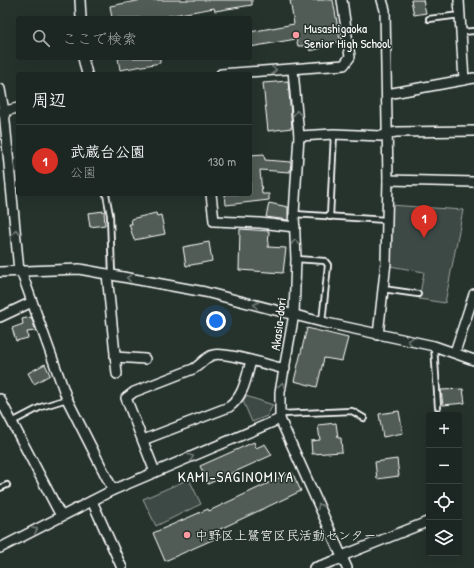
<!DOCTYPE html>
<html lang="ja">
<head>
<meta charset="utf-8">
<style>
	:root { --surface:#1c2622; --page:#252e2a; --text:#f1f3f6; --muted:#a0a5a5; --line:#3a4340; --accent:#d93025 }
	body { margin:0; font-family:"Patrick Hand","Klee One",sans-serif; background:var(--page); color:var(--text) }
	.controls { position:absolute; right:12px; bottom:12px; display:grid; overflow:hidden; border-radius:4px; box-shadow:0 4px 16px #0002 }
	.controls button { width:36px; height:36px; display:grid; place-items:center; padding:0; border:0; border-bottom:1px solid var(--line); background:var(--surface); color:var(--text); font:20px sans-serif }
	.you { position:absolute; left:216px; top:321px; width:14px; height:14px; margin:-10px; border:3px solid #fff; border-radius:50%; background:#1a73e8; box-shadow:0 0 0 6px #1a73e833 }
	.badge { display:grid; place-items:center; width:26px; height:26px; border-radius:50%; background:var(--accent); color:#fff; font-size:13px; font-weight:700 }
	.pin { position:absolute; translate:-50% -33px; filter:drop-shadow(0 1px 2px #0008) }
	.pin::after { content:''; position:absolute; top:21px; width:14px; height:12px; background:inherit; clip-path:polygon(0 0,100% 0,50% 100%) }
	.list { margin:0; padding:0; list-style:none }
	h2 { display:flex; justify-content:space-between; align-items:center; height:52px; margin:0; padding:0 16px; font-size:17px }
	h2 small { font-size:13px; font-weight:400; color:var(--muted) }
	.list li { display:grid; grid-template-columns:26px 1fr auto; gap:12px; align-items:center; box-sizing:border-box; height:72px; padding:0 16px; border-top:1px solid var(--line) }
	.list b { display:block; font-size:15px; white-space:nowrap }
	.list p { margin:0; font-size:13px; white-space:nowrap; color:var(--muted) }
	.list em { font-size:13px; font-style:normal; color:var(--muted) }
	.icon { flex:none; width:22px; height:22px; fill:none; stroke:currentColor; stroke-width:2; stroke-linecap:round; stroke-linejoin:round }
	.map { position:relative; flex:none; width:474px; height:568px; overflow:hidden }
	.search { position:absolute; background:var(--surface); box-shadow:0 4px 16px #0002; left:16px; top:16px; width:236px; height:44px; display:flex; align-items:center; gap:10px; box-sizing:border-box; padding:0 14px; border-radius:4px; color:var(--muted); font-size:15px }
	.panel { position:absolute; background:var(--surface); box-shadow:0 4px 16px #0002; left:16px; top:72px; width:236px; height:124px; border-radius:4px }
	.map>svg:first-child { display:block }
	.green { fill:#3e4944; stroke:#9ea4a2 }
	.building { fill:#515c57; stroke:#fff }
	.lines { fill:none; stroke-linecap:round; stroke-linejoin:round }
	.lane-casing { stroke:#fff; stroke-width:8 }
	.street-casing { stroke:#fff; stroke-width:12 }
	.lane { stroke:#26332d; stroke-width:4.5 }
	.street { stroke:#26332d; stroke-width:9 }
	.oneway { stroke:#727a76 }
	.poi-dot { fill:#ff9aa2; stroke:#26332d; stroke-width:1.5 }
	.labels { text-anchor:middle; stroke-width:3; stroke-linejoin:round; paint-order:stroke }
	.poi-label { font-size:13px; fill:#fff; stroke:#26332d; text-anchor:start }
	.street-label { font-size:13px; fill:#fff; stroke:#26332d }
	.quarter-label { font-size:15px; letter-spacing:1px; fill:#fff; stroke:#26332d }
</style>
</head>
<body>
<div class="map">
<svg width="474" height="568" viewBox="0 0 474 568">
	<rect width="100%" height="100%" fill="#26332d"/>
	<filter id="ink" filterUnits="userSpaceOnUse"><feTurbulence type="fractalNoise" baseFrequency=".025" numOctaves="2"/><feDisplacementMap in="SourceGraphic" scale="8" xChannelSelector="R" yChannelSelector="G"/><feConvolveMatrix kernelMatrix="1 2 1 2 8 2 1 2 1" color-interpolation-filters="sRGB"/></filter>
	<g filter="url(#ink)">
		<g class="green">
			<polygon points="390,205 463,210 445,303 419,299 424,272 390,266"/>
			<polygon points="246,396 273,405 267,416 252,422 243,401"/>
			<polygon points="189,479 201,504 156,526 143,499"/>
		</g>
		<g class="building">
			<polygon points="142,0 252,0 252,5 215,11 214,8 157,18 112,18 110,6"/>
			<polygon points="290,0 333,0 340,40 330,46 310,51 308,46 298,46 296,39 250,47 250,32 294,24"/>
			<polygon points="411,0 423,0 426,13 414,15"/>
			<polygon points="118,58 160,58 160,63 120,70"/>
			<polygon points="288,81 292,128 268,131 263,83"/>
			<polygon points="264,154 265,160 291,162 290,172 260,170 262,194 269,194 269,200 226,205 225,194 250,194 250,155"/>
			<polygon points="269,203 288,207 288,220 266,217"/>
			<polygon points="104,211 105,225 90,227 88,213"/>
			<polygon points="156,213 157,216 161,215 165,234 134,240 129,224 132,224 131,219"/>
			<polygon points="240,229 269,231 268,247 286,248 283,273 239,270"/>
			<polygon points="209,242 212,261 186,266 183,247"/>
			<polygon points="31,317 36,331 27,332 28,338 16,341 12,328 23,324 22,319"/>
			<polygon points="307,328 348,338 342,361 324,358 317,387 294,381"/>
			<polygon points="45,364 50,375 34,384 28,373"/>
			<polygon points="463,389 465,403 443,405 441,390"/>
			<polygon points="399,411 403,433 383,437 379,414"/>
			<polygon points="336,423 338,438 341,438 342,452 312,454 311,441 320,440 318,425"/>
			<polygon points="254,442 256,448 265,444 272,455 208,484 200,466"/>
			<polygon points="397,459 399,476 377,479 375,462"/>
			<polygon points="292,472 301,491 218,530 221,536 165,561 153,533 208,509 209,511"/>
		</g>
		<g class="lines">
			<defs>
				<g id="lane">
					<polyline points="429,19 460,15"/>
					<polyline points="461,32 474,31"/>
					<polyline points="106,194 110,215 112,275"/>
					<polyline points="294,214 386,220"/>
					<polyline points="330,217 334,134"/>
					<polyline points="296,259 325,261 328,265 322,322"/>
					<polyline points="383,289 418,294"/>
					<polyline points="434,346 438,407"/>
					<polyline points="281,414 352,411 364,418"/>
					<polyline points="12,422 41,407 67,399"/>
					<polyline points="0,488 7,485"/>
				</g>
				<g id="street">
					<polyline points="80,0 81,18"/>
					<polyline points="459,0 464,80"/>
					<polyline points="83,58 87,74"/>
					<polyline points="293,70 299,136 294,214 296,259 294,314 280,392 280,419 347,568"/>
					<polyline points="221,74 344,65 350,57 342,0"/>
					<polyline points="0,89 4,111 19,271"/>
					<polyline points="387,94 474,78"/>
					<polyline points="0,112 18,108"/>
					<polyline points="299,136 334,134 381,136 396,132 474,131"/>
					<polyline points="388,180 474,182"/>
					<polyline points="211,194 214,221 260,223 295,227"/>
					<polyline points="21,271 67,399 113,490"/>
					<polyline points="0,272 79,269 205,292 322,322 434,346 474,360"/>
					<polyline points="107,274 117,374"/>
					<polyline points="0,317 32,302"/>
					<polyline points="378,335 386,262 388,180 385,10 382,0"/>
					<polyline points="455,352 474,294"/>
					<polyline points="115,357 145,359"/>
					<polyline points="0,399 61,516"/>
					<path d="M143,440L229,407C244,396 246,378 251,361"/>
					<path d="M155,472L126,398L134,392L193,369C201,365 205,357 213,355C224,351 271,366 285,369"/>
					<polyline points="92,501 122,568"/>
					<polyline points="0,548 113,490 280,419"/>
					<polyline points="342,556 427,522"/>
					<polyline points="314,568 343,558"/>
				</g>
			</defs>
			<use href="#lane" class="lane-casing"/>
			<use href="#street" class="street-casing"/>
			<use href="#lane" class="lane"/>
			<use href="#street" class="street"/>
		</g>
		<defs><path id="oneway-chevron" d="M-2-3.5L2.5 0L-2 3.5" fill="none" stroke-width="1.6" stroke-linecap="round" stroke-linejoin="round"/></defs>
		<g class="oneway">
			<use href="#oneway-chevron" transform="translate(274 70) rotate(-3)"/>
			<use href="#oneway-chevron" transform="translate(297 113) rotate(-95)"/>
			<use href="#oneway-chevron" transform="translate(16 232) rotate(-95)"/>
			<use href="#oneway-chevron" transform="translate(295 242) rotate(-91)"/>
			<use href="#oneway-chevron" transform="translate(129 278) rotate(-170)"/>
			<use href="#oneway-chevron" transform="translate(256 305) rotate(-166)"/>
			<use href="#oneway-chevron" transform="translate(410 341) rotate(-169)"/>
			<use href="#oneway-chevron" transform="translate(282 385) rotate(-80)"/>
			<use href="#oneway-chevron" transform="translate(191 457) rotate(-23)"/>
			<use href="#oneway-chevron" transform="translate(320 506) rotate(-115)"/>
			<use href="#oneway-chevron" transform="translate(35 530) rotate(-27)"/>
		</g>
	</g>
	<g class="poi-dot">
		<circle cx="296" cy="35" r="4"/>
		<circle cx="187" cy="535" r="4"/>
	</g>
	<g class="labels">
		<g class="poi-label">
			<text x="304" y="33">Musashigaoka<tspan x="304" dy="15">Senior High School</tspan></text>
			<text x="195" y="540">中野区上鷺宮区民活動センター</text>
		</g>
		<g class="street-label">
			<text transform="translate(278 324) rotate(-83)" y="5">Akasia-dori</text>
		</g>
		<g class="quarter-label">
			<text x="236" y="482">KAMI-SAGINOMIYA</text>
		</g>
	</g>
</svg>
<div class="controls">
<button>+</button>
<button>−</button>
<button><svg class="icon" aria-label="locate" viewBox="0 0 24 24"><circle cx="12" cy="12" r="6"/><path d="M12 2v4M12 18v4M2 12h4M18 12h4"/></svg></button>
<button><svg class="icon" aria-label="layers" viewBox="0 0 24 24"><path d="M12 4l9 5-9 5-9-5zM3 14l9 5 9-5"/></svg></button>
</div>
<div class="you"></div>
<div class="pin badge" style="left:424px;top:238px">1</div>
<div class="search"><svg class="icon" aria-label="search" viewBox="0 0 24 24"><circle cx="10" cy="10" r="6"/><path d="M15 15l6 6"/></svg>ここで検索</div>
<section class="panel">
<h2>周辺<small></small></h2>
<ul class="list">
<li><span class="badge">1</span><div><b>武蔵台公園</b><p>公園</p></div><em>130 m</em></li>
</ul>
</section>
</div>
</body>
</html>
